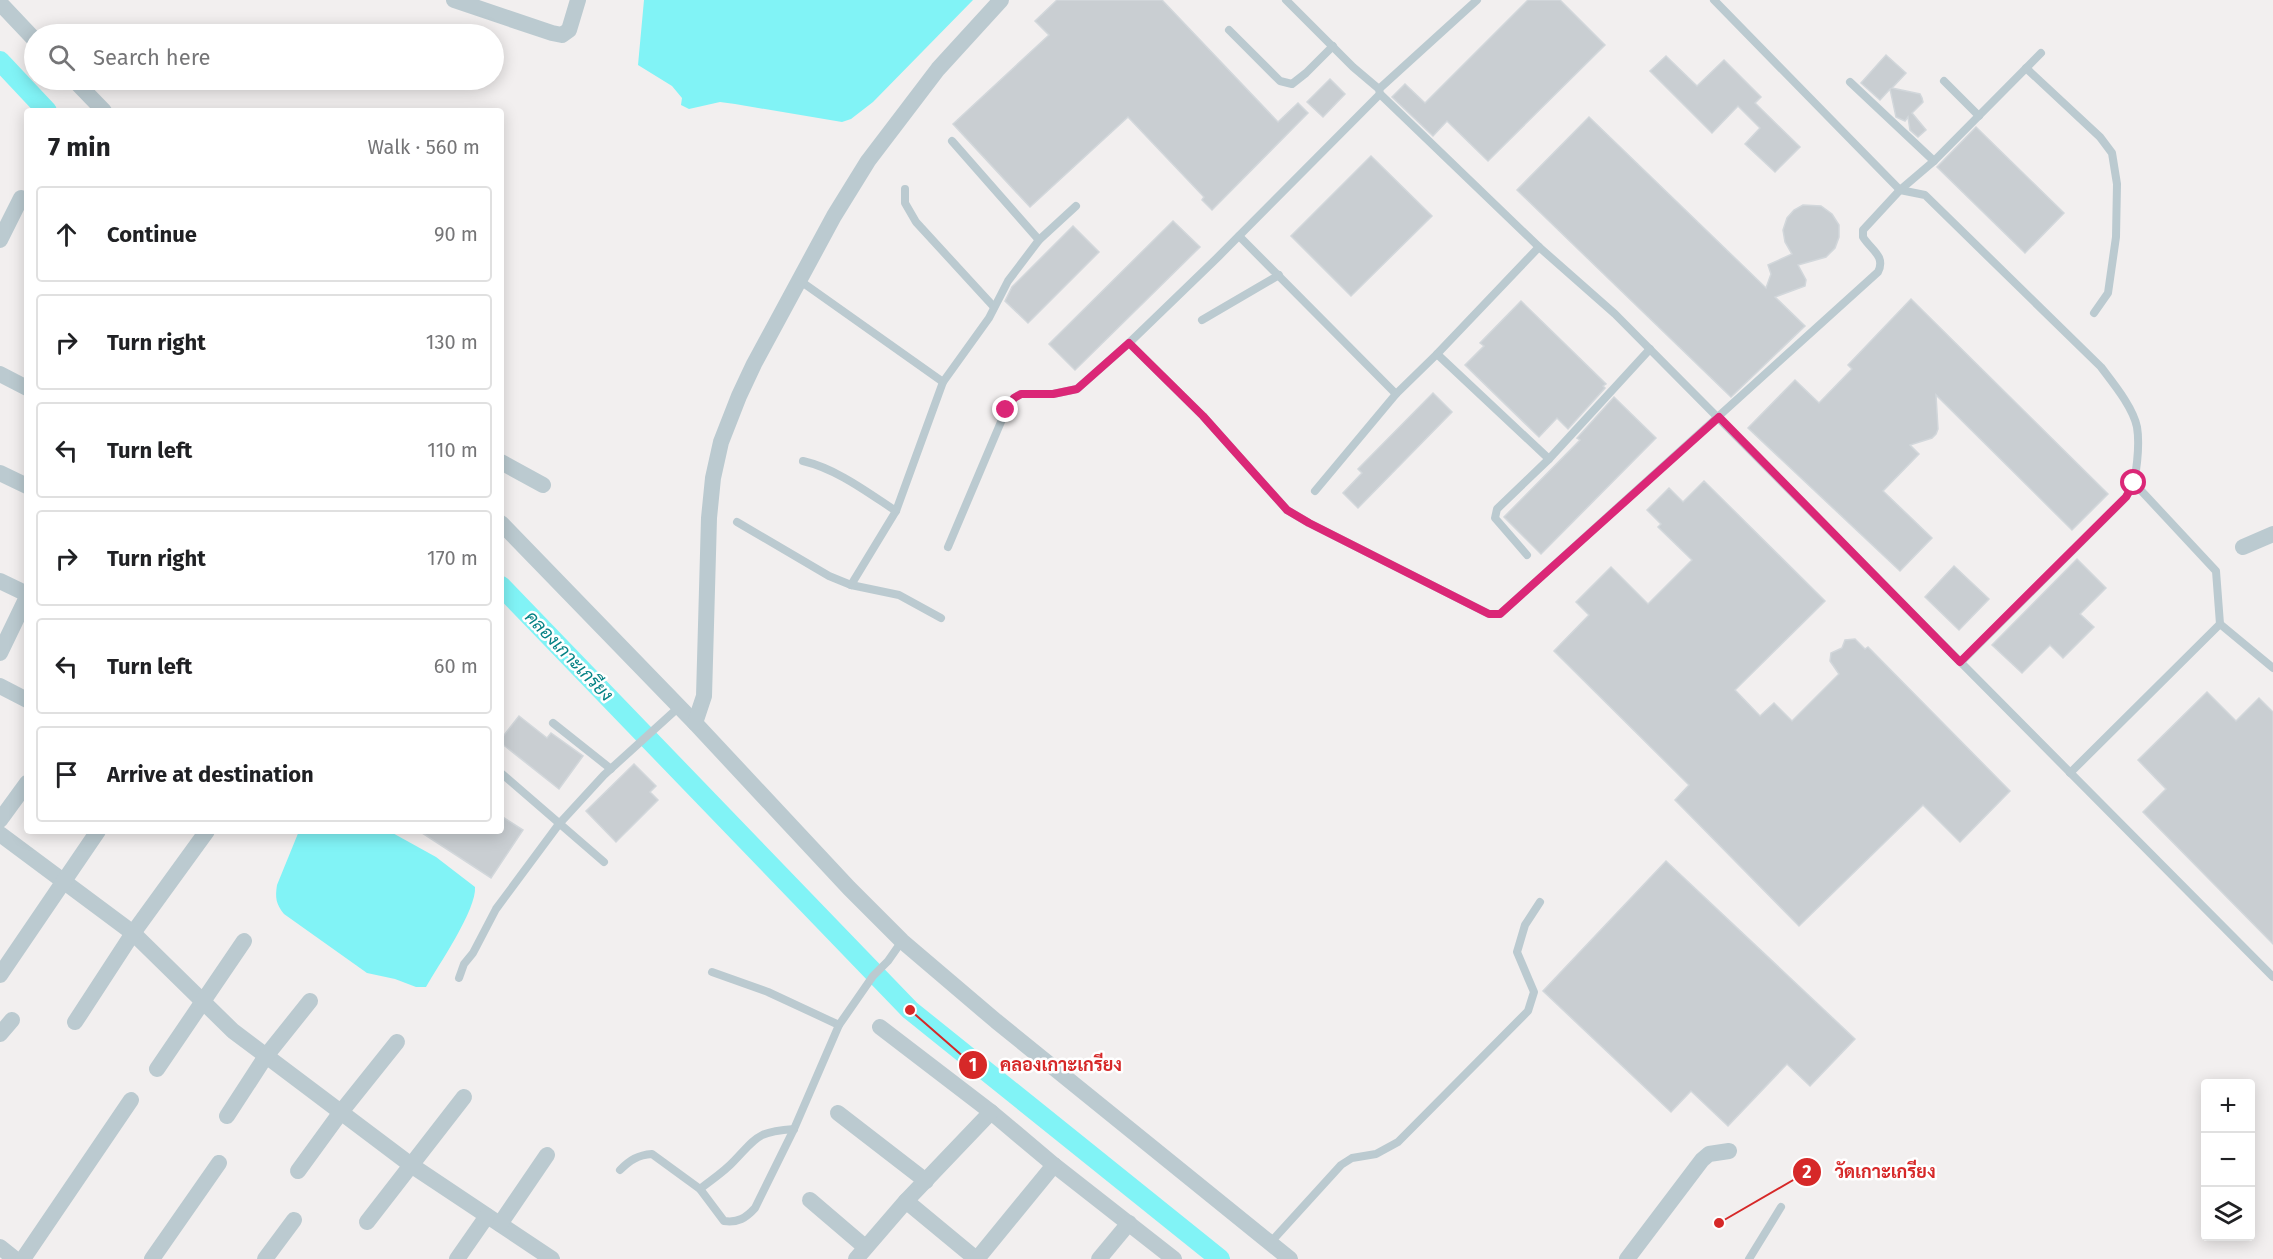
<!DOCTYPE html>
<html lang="en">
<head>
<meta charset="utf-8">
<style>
	:root { --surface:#fff; --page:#f2f2f2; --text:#202124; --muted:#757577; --line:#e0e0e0 }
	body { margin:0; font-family:"Fira Sans",Sarabun,sans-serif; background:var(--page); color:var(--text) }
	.controls { position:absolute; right:18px; bottom:18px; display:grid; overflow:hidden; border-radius:6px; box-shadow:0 3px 15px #0003 }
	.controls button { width:54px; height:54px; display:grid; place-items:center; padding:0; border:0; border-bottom:2px solid var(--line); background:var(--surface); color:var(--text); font:30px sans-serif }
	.stop { position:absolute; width:18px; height:18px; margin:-14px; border:4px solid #db2777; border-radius:50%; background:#fff }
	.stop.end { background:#db2777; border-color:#fff; box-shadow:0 2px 6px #0008 }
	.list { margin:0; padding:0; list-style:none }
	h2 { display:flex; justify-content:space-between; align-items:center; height:78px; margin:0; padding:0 24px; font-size:26px }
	h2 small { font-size:20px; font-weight:400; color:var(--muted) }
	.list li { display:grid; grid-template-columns:39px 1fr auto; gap:18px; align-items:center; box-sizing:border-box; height:96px; margin:0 12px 12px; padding:0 12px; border:2px solid var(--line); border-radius:6px }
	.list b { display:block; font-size:22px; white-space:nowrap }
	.list em { font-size:20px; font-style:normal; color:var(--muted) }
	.icon { flex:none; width:33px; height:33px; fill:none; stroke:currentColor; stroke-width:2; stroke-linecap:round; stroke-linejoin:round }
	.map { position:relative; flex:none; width:2273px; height:1259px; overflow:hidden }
	.search { position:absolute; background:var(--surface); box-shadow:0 3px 15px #0003; left:24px; top:24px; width:480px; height:66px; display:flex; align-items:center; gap:15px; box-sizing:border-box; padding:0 21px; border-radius:33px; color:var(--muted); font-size:22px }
	.panel { position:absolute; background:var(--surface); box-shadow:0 3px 15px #0003; left:24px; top:108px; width:480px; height:726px; border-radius:6px }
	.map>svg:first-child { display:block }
	.water { fill:#81f3f6 }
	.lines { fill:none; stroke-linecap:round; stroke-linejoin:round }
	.canal { stroke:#81f3f6; stroke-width:20 }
	.building { fill:#c9ced2; stroke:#d2d7db; stroke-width:1.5 }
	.lane { stroke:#bbcad0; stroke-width:8 }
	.street { stroke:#bbcad0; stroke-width:16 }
	.route { stroke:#db2777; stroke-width:8 }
	.labels { text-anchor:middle; stroke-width:5; stroke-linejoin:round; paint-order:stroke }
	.water-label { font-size:18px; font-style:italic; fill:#058285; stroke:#fff }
	.leader { fill:none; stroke:#d62828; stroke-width:2 }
	.callout-dot { fill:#d62828; stroke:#fff; stroke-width:2 }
	.mark-label { font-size:18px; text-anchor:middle; font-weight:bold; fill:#fff }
	.callout-label { font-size:18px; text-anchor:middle; font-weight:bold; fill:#d62828; stroke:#fff; stroke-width:5; stroke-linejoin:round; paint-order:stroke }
</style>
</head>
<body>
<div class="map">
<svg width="2273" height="1259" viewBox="0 0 2273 1259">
	<rect width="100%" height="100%" fill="#f2efef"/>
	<g class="water">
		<polygon points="644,0 973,0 873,102 851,119 842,122 735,104 720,102 689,109 681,105 682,98 672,86 638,65"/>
		<path d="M299,831H389L436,857L475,887C477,909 438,966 426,987H416L395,979L367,973L284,914C276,904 275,898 277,885Z"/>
	</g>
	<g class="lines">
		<g class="canal">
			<polyline points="0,61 47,111"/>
			<polyline points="501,586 910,1010 1220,1259"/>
		</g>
	</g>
	<g class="building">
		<polygon points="1057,0 1162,0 1278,122 1298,103 1308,113 1212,210 1202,200 1204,197 1128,117 1030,207 953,124 1049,35 1035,21"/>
		<polygon points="1528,0 1560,0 1605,45 1488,161 1447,121 1433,136 1392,97 1405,84 1425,103"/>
		<polygon points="1886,55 1906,73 1892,88 1920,94 1922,98 1923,102 1912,113 1926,130 1918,137 1910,130 1908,117 1905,121 1896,117 1890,89 1880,100 1861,83"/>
		<polygon points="1666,56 1697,86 1724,60 1761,97 1755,103 1800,147 1775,172 1745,144 1760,128 1738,106 1712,133 1650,71"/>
		<polygon points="1330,79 1345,94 1323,117 1307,102"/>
		<polygon points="1589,117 1766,288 1771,274 1768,265 1792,254 1785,242 1783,230 1787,218 1794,210 1803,205 1821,206 1832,214 1839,225 1839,237 1835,248 1826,257 1798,265 1806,280 1805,286 1775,297 1805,326 1731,397 1517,190"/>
		<polygon points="1976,127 2064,213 2025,253 1937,167"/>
		<polygon points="1371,156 1432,216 1351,296 1291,236"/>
		<polygon points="1173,221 1200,247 1075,370 1049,344"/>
		<polygon points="1073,226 1099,252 1028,323 1005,301 1012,287"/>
		<polygon points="1911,299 2108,494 2072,530 1936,395 1938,429 1936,434 1932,438 1910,445 1919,454 1883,491 1932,538 1900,571 1748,428 1795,380 1819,403 1852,369 1848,365"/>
		<polygon points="1521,301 1606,384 1603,386 1605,388 1568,429 1557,418 1539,437 1465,365 1484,346 1480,343"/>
		<polygon points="1433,393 1452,412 1358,508 1343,493 1362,473 1358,469"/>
		<polygon points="1614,397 1656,438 1541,554 1504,517 1580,440 1577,438"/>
		<polygon points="1704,481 1825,601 1735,690 1760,716 1774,703 1792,721 1839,674 1830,661 1831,653 1842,648 1845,640 1855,639 1865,649 1868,647 2010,791 1960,842 1923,805 1799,926 1675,800 1689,785 1554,651 1589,615 1576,602 1611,567 1648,604 1692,560 1658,527 1661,524 1647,510 1669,488 1683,502"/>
		<polygon points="2077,559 2106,588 2080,614 2094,627 2063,658 2050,645 2022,673 1992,645"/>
		<polygon points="1954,566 1989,599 1959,630 1925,597"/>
		<polygon points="2207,692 2236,721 2259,698 2273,712 2273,944 2143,812 2166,789 2138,760"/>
		<polygon points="519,716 547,738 551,733 583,756 559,789 501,743 501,739"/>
		<polygon points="634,764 656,786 650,792 658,800 616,842 586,811"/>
		<polygon points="501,816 523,830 491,878 419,831 501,831"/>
		<polygon points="1666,861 1855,1039 1810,1086 1787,1064 1728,1126 1691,1091 1671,1112 1543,991"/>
	</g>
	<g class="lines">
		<g class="lane">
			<polyline points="1286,0 1353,67 1379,89 1380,94 1539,247 1615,314 2273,977"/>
			<path d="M1714,0L1900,190L1925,195L2101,367C2113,383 2133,407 2137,427C2140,445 2137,466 2134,483L2216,571L2220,624L2273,668"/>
			<polyline points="1229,30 1280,81 1292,84 1306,73 1333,46"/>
			<polyline points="2026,68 2100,137 2112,153 2117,184 2116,237 2108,293 2094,313"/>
			<polyline points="1944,81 1979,116"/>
			<polyline points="1850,82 1934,161"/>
			<polyline points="1379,89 1477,0"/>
			<polyline points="952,141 1039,240"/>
			<polyline points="905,189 905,203 916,222 994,307"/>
			<polyline points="1239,236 1396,394"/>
			<polyline points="799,280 943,382"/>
			<polyline points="1202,320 1279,275"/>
			<path d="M1129,343L1203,416L1287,510L1309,523L1489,614H1500L1878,272C1886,256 1871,250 1863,237V230L1900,190L1934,161L2041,53"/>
			<polyline points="1437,354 1549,459"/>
			<path d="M803,461C837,469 867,492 896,511"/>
			<polyline points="1315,491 1396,394 1437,354 1539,247"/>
			<polyline points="737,522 829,576 851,585"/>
			<polyline points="948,547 1006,410 1014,398 1021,394 1053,394 1077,389 1129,343 1219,256 1380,94"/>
			<polyline points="1527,555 1495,518 1497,509 1549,459 1650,349"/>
			<polyline points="941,618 899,595 851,585 896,511 943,382 989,318 1008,281 1039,240 1076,206"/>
			<polyline points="1961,662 2126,497 2134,483"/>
			<polyline points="553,723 611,769"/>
			<polyline points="501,773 604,862"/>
			<polyline points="2070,773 2220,624"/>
			<polyline points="712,972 768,992 839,1025"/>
			<polyline points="459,978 464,964 473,953 496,909 559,824 604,775 679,707"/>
			<path d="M620,1170C630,1160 638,1155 652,1154L700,1189L724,1221C738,1223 746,1218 755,1208L794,1129L839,1025L873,976L888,961L902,941"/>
			<path d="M700,1189C711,1180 724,1172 734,1161C758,1136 757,1132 794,1129"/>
			<polyline points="1270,1243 1341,1165 1352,1158 1376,1154 1398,1142 1528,1011 1534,992 1517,952 1525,925 1540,902"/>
			<polyline points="1749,1259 1781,1207"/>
		</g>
		<g class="street">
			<polyline points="454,0 552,33 562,35 569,30 578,0"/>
			<polyline points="0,3 34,39"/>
			<polyline points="74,80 104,111"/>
			<polyline points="0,240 21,198"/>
			<polyline points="0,374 27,388"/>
			<polyline points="501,462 543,485"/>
			<polyline points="0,473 27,486"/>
			<polyline points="501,523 695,723 849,888 902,941 996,1021 1290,1259"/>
			<polyline points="2243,547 2273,534"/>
			<polyline points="0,581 27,594"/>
			<polyline points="0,653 27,597"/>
			<polyline points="0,686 27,700"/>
			<polyline points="695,723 704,696 709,518 713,478 721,442 739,396 754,364 834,216 868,161 938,69 1001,0"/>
			<polyline points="0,820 27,783"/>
			<polyline points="0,834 133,933 233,1031 411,1165 552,1259"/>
			<polyline points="0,975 98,831"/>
			<polyline points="75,1022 133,933 207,831"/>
			<polyline points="880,1027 991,1112 1054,1165 1174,1259"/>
			<polyline points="0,1034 12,1020"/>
			<polyline points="157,1069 244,941"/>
			<polyline points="838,1113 926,1181"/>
			<polyline points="227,1116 266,1056 310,1001"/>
			<polyline points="298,1171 341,1112 397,1042"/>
			<polyline points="810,1200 865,1247"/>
			<polyline points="906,1201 976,1259"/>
			<polyline points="367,1222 464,1097"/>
			<polyline points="500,1224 547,1155"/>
			<polyline points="0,1247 15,1259"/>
			<polyline points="23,1259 131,1100"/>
			<polyline points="152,1259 219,1163"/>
			<polyline points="265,1259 294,1220"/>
			<polyline points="457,1259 487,1216"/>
			<polyline points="856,1259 906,1201 991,1112"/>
			<polyline points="977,1259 1054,1165"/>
			<polyline points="1099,1259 1129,1223"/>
			<polyline points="1627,1259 1702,1160 1709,1154 1729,1151"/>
		</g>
	</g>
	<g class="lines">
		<polyline class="route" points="1006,410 1014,398 1021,394 1053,394 1077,389 1129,343 1203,416 1287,510 1309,523 1489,614 1500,614 1719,417 1960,662 2126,497 2134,483"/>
	</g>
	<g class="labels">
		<g class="water-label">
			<text transform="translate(569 656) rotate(46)" y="6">คลองเกาะเกรียง</text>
		</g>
	</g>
	<path class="leader" d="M910 1010L973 1065M1719 1223L1807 1172"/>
	<g class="callout-dot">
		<circle cx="910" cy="1010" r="6"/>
		<circle cx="1719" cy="1223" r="6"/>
		<circle cx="973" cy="1065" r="15"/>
		<circle cx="1807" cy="1172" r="15"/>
	</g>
	<g class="mark-label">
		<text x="973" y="1071">1</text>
		<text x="1807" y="1178">2</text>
	</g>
	<g class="callout-label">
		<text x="1061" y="1071">คลองเกาะเกรียง</text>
		<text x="1885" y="1178">วัดเกาะเกรียง</text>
	</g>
</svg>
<div class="controls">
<button>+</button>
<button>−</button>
<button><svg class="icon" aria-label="layers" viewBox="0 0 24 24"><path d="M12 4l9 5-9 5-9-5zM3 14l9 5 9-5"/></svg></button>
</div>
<div class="stop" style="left:2134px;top:483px"></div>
<div class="stop end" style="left:1006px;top:410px"></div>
<div class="search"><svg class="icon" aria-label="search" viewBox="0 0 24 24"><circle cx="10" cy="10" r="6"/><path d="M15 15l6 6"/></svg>Search here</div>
<section class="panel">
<h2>7 min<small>Walk · 560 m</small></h2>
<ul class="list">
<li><svg class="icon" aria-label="ahead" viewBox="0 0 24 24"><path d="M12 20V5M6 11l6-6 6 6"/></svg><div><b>Continue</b></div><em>90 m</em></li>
<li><svg class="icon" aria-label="right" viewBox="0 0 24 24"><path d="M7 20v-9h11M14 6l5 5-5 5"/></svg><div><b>Turn right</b></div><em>130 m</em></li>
<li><svg class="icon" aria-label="left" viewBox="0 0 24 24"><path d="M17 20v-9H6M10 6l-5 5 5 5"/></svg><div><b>Turn left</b></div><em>110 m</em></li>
<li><svg class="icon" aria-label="right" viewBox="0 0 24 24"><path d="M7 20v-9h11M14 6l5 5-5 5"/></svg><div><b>Turn right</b></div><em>170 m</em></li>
<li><svg class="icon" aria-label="left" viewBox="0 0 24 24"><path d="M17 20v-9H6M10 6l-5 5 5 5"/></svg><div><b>Turn left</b></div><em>60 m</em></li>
<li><svg class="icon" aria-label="arrive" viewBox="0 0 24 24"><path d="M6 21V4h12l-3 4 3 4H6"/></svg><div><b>Arrive at destination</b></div></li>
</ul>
</section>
</div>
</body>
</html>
